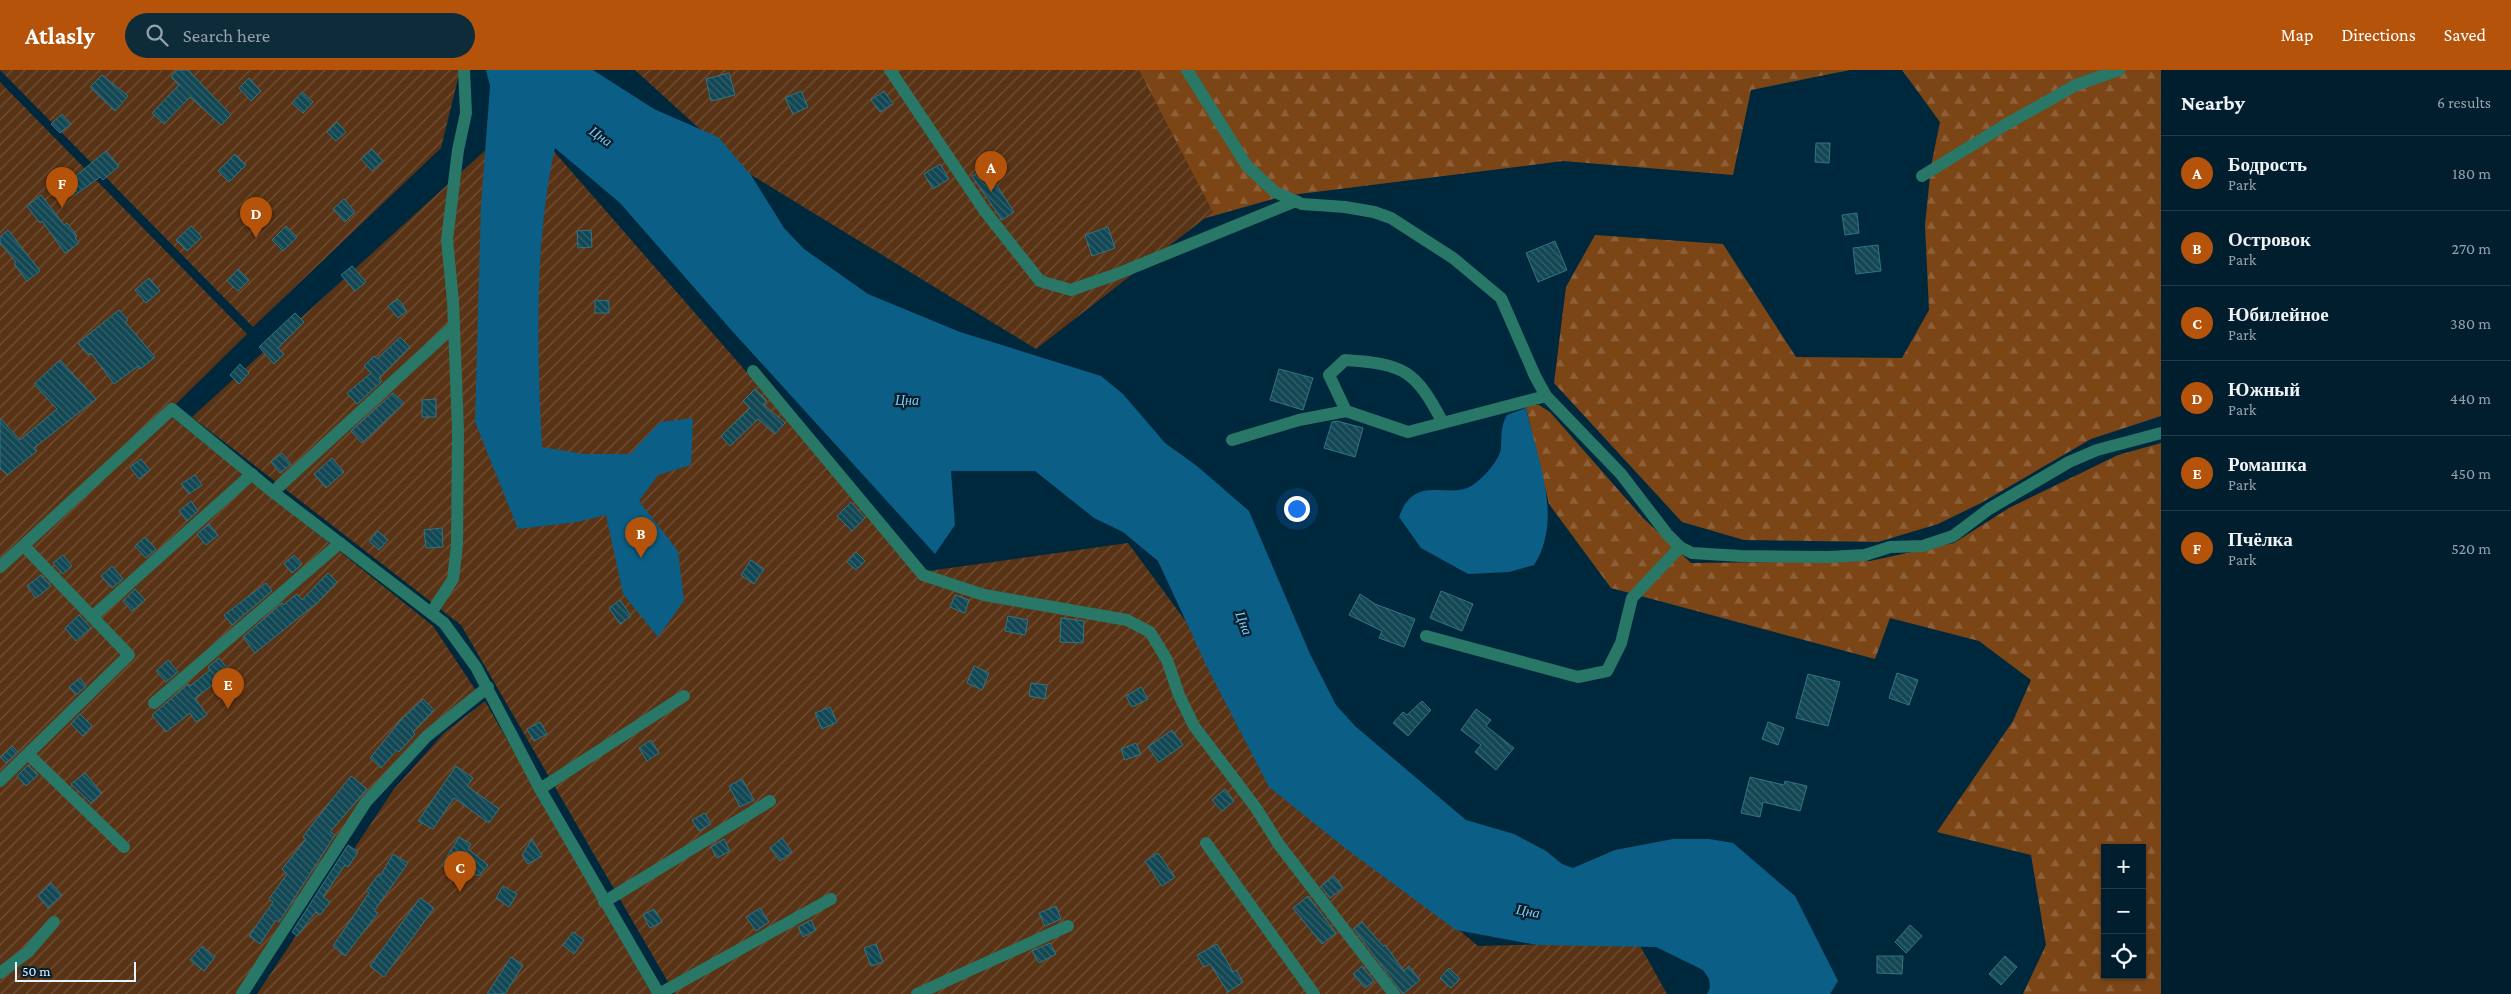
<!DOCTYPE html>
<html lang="en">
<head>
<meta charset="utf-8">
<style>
	:root { --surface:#001e2e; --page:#0e2b3a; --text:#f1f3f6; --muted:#95a2aa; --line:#223c4a; --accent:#b45309 }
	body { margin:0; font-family:"Crimson Pro",serif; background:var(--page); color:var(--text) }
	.controls { position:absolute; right:15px; bottom:15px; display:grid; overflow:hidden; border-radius:0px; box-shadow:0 1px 4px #0004 }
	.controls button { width:45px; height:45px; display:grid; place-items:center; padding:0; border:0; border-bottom:1px solid var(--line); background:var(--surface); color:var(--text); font:25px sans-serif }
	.scale { position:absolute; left:15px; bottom:12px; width:121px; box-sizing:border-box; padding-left:5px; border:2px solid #e4f4fe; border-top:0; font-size:14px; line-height:18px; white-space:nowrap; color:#e4f4fe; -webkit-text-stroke:4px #031e2d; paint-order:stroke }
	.you { position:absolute; left:1296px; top:438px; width:18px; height:18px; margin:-12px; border:4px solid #fff; border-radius:50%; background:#1a73e8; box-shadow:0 0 0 8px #1a73e833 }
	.badge { display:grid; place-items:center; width:32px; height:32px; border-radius:50%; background:var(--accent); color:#fff; font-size:16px; font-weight:700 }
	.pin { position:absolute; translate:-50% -41px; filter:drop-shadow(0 1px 2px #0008) }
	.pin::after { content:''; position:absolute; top:26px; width:18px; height:15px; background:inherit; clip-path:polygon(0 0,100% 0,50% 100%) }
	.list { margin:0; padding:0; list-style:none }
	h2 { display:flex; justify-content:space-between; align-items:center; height:65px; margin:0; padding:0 20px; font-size:21px }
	h2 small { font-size:16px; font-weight:400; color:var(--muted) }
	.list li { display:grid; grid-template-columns:32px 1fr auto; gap:15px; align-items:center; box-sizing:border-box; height:75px; padding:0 20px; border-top:1px solid var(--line) }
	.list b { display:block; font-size:19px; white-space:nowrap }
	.list p { margin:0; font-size:16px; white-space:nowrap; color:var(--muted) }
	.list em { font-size:16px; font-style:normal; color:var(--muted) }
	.icon { flex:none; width:28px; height:28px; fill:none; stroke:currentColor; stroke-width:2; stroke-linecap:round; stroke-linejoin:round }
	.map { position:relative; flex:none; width:2161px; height:924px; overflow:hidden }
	header { display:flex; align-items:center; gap:30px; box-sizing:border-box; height:70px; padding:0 25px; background:var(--accent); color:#fff }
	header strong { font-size:24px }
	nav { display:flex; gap:28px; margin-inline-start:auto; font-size:18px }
	.search { width:350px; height:45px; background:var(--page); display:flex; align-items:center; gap:12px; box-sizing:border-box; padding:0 18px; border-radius:28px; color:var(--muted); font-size:19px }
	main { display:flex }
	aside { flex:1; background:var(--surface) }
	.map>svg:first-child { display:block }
	.forest { fill:url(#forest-firs); fill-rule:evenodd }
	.garden { fill:url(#garden-furrows) }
	.water { fill:#0b5e85 }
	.building { fill:url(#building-back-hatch); stroke:#317585 }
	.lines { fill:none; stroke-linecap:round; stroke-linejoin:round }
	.minor { stroke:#287767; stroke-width:12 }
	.tertiary { stroke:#287767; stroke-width:12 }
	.labels { text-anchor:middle; stroke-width:4.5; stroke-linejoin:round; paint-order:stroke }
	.water-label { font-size:14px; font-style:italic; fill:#85c8f1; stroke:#031e2d }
</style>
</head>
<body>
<header>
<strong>Atlasly</strong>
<div class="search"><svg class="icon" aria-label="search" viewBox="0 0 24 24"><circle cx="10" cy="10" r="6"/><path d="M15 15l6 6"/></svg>Search here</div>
<nav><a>Map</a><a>Directions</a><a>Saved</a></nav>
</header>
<main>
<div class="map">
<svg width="2161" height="924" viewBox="0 0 2161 924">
	<defs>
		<pattern id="forest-firs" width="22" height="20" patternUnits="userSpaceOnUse" patternTransform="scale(1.25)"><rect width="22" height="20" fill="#7c4516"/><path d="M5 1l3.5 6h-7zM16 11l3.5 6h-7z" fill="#8e6039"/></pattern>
		<pattern id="garden-furrows" width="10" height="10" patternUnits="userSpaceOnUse" patternTransform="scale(1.25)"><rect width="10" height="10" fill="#593315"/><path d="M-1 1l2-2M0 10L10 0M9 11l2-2" fill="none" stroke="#715138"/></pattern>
		<pattern id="building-back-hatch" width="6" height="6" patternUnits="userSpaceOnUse" patternTransform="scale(1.25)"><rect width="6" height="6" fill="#124753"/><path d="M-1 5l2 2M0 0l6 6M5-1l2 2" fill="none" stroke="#34626d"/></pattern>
	</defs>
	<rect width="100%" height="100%" fill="#00283d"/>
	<g class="forest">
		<polygon points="1030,0 1850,0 1751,20 1733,105 1563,91 1283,126 1167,159"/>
		<polygon points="1902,0 2161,0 2161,346 2091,369 1981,433 1938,454 1878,472 1744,470 1682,452 1554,313 1566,217 1595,165 1723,174 1796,287 1902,288 1929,240 1925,155 1931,96 1940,52"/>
		<path d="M1531,335H1539L1550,342L1643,448L1691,493L1870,491L1954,473L2009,438L2118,385L2161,373V924H2023L2046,875L2031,785L1937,762L2013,651L2031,610L1979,571L1890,548L1875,589L1611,518L1549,434L1526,338ZM2105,778H2142V905H2105Z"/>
	</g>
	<g class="garden">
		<polygon points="0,0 460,0 441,78 253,257"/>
		<polygon points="635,0 1139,0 1213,142 1036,279 748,103"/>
		<polygon points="0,12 247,264 176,334 0,490"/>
		<polygon points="523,46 921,502 1128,473 1340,760 1478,876 1638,872 1667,924 675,924 461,555 192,347"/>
		<polygon points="168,344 433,556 477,622 386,711 244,924 0,924 0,500"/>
		<polygon points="485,631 652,924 257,924 394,719 444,663"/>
	</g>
	<g class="water">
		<path d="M486,0H593L654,39L718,67L751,105L784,158L804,179L868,224L960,262L1101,306L1123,324L1165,373L1197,396L1249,441L1310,584L1336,635L1355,656L1466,750L1514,764L1546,781L1562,794L1573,798L1615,780L1673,769H1709L1733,773L1795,826L1838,911L1830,924H1707L1710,918L1709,909L1703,900L1656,877L1537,875L1456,860L1345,778L1269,717L1208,599L1158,491L1123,462L1094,448L1035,401H951L955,455L935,484L733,262L620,133L555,78C534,173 537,280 542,377L584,384H630L660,352L693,348L691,395L658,405L639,431L678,481L684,531L658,567L623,524L606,445L577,452L518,459L475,352L481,136L490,16Z"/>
		<path d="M1526,338C1537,388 1564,449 1534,495L1509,502L1468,504L1421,478L1399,447C1415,402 1448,431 1473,415C1483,408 1500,390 1501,378C1502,365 1500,357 1507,345Z"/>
	</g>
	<g class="building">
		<polygon points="177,0 188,0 231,45 221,55 190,27 164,54 152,43 179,15 171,7"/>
		<polygon points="729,3 735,25 711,31 706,9"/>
		<polygon points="102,5 128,26 115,41 90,17"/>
		<polygon points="249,8 261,21 251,31 239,18"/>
		<polygon points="801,21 808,37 793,44 785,28"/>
		<polygon points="884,21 893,34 880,42 871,30"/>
		<polygon points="302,22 313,32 303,43 292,33"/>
		<polygon points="62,44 71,54 60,63 51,54"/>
		<polygon points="337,52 346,62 336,71 327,62"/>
		<polygon points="1816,73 1830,73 1829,93 1815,92"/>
		<polygon points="372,79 383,91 372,101 361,89"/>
		<polygon points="106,81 119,96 103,110 100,107 75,125 66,114"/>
		<polygon points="235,84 246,95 229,112 218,101"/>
		<polygon points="940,94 949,109 933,119 924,104"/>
		<polygon points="990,95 998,108 994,111 1014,142 1002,150 972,106"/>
		<polygon points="41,125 64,155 67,153 77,166 75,168 79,173 65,183 42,151 40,153 27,136"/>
		<polygon points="344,129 355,142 345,152 333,139"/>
		<polygon points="1857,143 1859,163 1845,165 1842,145"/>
		<polygon points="191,156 202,167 187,181 176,170"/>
		<polygon points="286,156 297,167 283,181 272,170"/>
		<polygon points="1108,157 1115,178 1092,186 1085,165"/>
		<polygon points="8,160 40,201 27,211 14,194 16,192 0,173 0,167"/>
		<polygon points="591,160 592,177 578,178 577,161"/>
		<polygon points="1555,171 1567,200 1538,212 1526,183"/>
		<polygon points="1878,175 1881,201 1856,204 1853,178"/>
		<polygon points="352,196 366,212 355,221 341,205"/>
		<polygon points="238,199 249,210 238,221 227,211"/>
		<polygon points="149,208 160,221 146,233 135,220"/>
		<polygon points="398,229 407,241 398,248 388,236"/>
		<polygon points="595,230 609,231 609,243 595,243"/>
		<polygon points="119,240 128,250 125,252 155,287 140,299 138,296 114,314 91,283 88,285 78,273"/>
		<polygon points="295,243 304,252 278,278 284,284 274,294 259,277"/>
		<polygon points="400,267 410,277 379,308 382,311 357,334 347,323 371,303 364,296 374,286 377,289"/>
		<polygon points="60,290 96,329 34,378 37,381 7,405 0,398 0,348 20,370 57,339 34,314"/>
		<polygon points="240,294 249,303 239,314 230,305"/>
		<polygon points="1279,299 1313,308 1303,340 1270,330"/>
		<polygon points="755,319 767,331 763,334 785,353 775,364 758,349 730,376 721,366 750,338 743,331"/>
		<polygon points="393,323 404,333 362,373 351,361"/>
		<polygon points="436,329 436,347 422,347 422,330"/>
		<polygon points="1337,351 1363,358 1355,387 1324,378 1332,352"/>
		<polygon points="282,383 291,394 280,403 271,392"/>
		<polygon points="332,388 344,402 326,418 314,404"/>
		<polygon points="141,389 150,400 139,409 130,397"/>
		<polygon points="195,405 202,415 189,424 181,414"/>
		<polygon points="191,431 198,441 187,451 179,441"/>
		<polygon points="851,432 865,448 852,461 837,446"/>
		<polygon points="209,454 218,465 206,475 197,464"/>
		<polygon points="442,458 443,477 426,478 424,460"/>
		<polygon points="378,461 388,470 379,480 369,471"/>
		<polygon points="145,467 156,479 146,488 135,476"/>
		<polygon points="856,482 865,491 856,500 847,492"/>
		<polygon points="63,485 72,496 63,504 53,493"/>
		<polygon points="294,485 302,494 292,503 284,494"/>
		<polygon points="751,490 764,499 754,514 741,505"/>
		<polygon points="112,496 123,509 112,518 101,506"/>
		<polygon points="328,503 337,512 318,532 255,583 243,567 282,533 283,535 297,524 302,530"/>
		<polygon points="41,505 51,516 36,528 27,516"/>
		<polygon points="266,513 272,521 232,555 224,545"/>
		<polygon points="135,519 145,530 132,541 123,531"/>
		<polygon points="1441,521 1473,534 1462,561 1430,548"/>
		<polygon points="1360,524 1375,534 1415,549 1404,577 1379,568 1382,561 1349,545"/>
		<polygon points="955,525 969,530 965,543 950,537"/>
		<polygon points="620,530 631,546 620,554 609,538"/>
		<polygon points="79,545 91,558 76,571 65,558"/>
		<polygon points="1008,546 1028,550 1025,565 1005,561"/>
		<polygon points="1061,548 1084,551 1083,573 1060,572"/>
		<polygon points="219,588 230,602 195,628 207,645 196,652 190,643 166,662 152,645 188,614 190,616 210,600 208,597"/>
		<polygon points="168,590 178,602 166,612 156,601"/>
		<polygon points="974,596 989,603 982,620 967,613"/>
		<polygon points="1897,603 1918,610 1909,635 1889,628"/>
		<polygon points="1808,604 1840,612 1828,656 1796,648"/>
		<polygon points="80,608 86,616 76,625 69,617"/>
		<polygon points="1031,613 1047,615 1045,629 1029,626"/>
		<polygon points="1141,617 1148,629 1132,637 1126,626"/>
		<polygon points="423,629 434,640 413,662 415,664 399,682 397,680 381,698 370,688 400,651"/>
		<polygon points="1422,631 1431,640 1408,666 1393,653 1403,642 1407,645"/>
		<polygon points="830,637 837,652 822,659 815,643"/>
		<polygon points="1476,639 1491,650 1486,656 1514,678 1496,700 1475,682 1481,675 1461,660"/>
		<polygon points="80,644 92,656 83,666 71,654"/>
		<polygon points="540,652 547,664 534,671 527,659"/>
		<polygon points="1768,652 1784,658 1778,675 1762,669"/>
		<polygon points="1172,660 1183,675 1159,692 1148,677"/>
		<polygon points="651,670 659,683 647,691 639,678"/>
		<polygon points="1136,673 1141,684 1125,690 1121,679"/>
		<polygon points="12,676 18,682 6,693 1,687"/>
		<polygon points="28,695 38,705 26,716 17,706"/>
		<polygon points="456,696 473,708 467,716 499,739 489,753 454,728 433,759 418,751"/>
		<polygon points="85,703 102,723 91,733 71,714"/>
		<polygon points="351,706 367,719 330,762 335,765 279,852 276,850 260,874 249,866 273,832 269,829 287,804 282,799 306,769 303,767 311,756"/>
		<polygon points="1750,707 1784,715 1785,711 1807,716 1800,741 1763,732 1760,747 1741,743"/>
		<polygon points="742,709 754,730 740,737 729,716"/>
		<polygon points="1225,719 1234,731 1222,741 1212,730"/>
		<polygon points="705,743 711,754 699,761 692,750"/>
		<polygon points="459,767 471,774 468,779 488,795 480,805 475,805 460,794 453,803 442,795"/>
		<polygon points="782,768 792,782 780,791 770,778"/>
		<polygon points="532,769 542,786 528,794 522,785"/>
		<polygon points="724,769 730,781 717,788 711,777"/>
		<polygon points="348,775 358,782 348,797 345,795 323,827 330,832 320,845 316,842 297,866 292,862"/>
		<polygon points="1158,783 1175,807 1162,816 1145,791"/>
		<polygon points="393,784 408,793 374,841 378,843 345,886 333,876 369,823 366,821 379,804 381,805"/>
		<polygon points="1334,806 1343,818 1330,828 1321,816"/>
		<polygon points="51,813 62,825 48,838 38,826"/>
		<polygon points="503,816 517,824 509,837 496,828"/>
		<polygon points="1308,826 1336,863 1322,874 1293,838"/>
		<polygon points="420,828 434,838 384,907 370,896"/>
		<polygon points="1056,836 1061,849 1045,856 1039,843"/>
		<polygon points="760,838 769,852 756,861 746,847"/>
		<polygon points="654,839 662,852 650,858 643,845"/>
		<polygon points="811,850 816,860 803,867 798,857"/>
		<polygon points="1362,852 1383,876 1385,875 1404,901 1409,896 1420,910 1403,924 1354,859"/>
		<polygon points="1910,855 1922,866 1906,883 1895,872"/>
		<polygon points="573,862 584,870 574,884 563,875"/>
		<polygon points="1050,873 1056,884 1039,893 1032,881"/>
		<polygon points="876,874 883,892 871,896 864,878"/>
		<polygon points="1217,874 1233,902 1236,900 1243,912 1228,922 1210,894 1204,897 1197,885"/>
		<polygon points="202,876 215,887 204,901 190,890"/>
		<polygon points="1877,886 1903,886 1902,904 1877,903"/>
		<polygon points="2005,886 2017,897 2001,915 1989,904"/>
		<polygon points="511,887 523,895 505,924 487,924"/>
		<polygon points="1362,896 1374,911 1365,918 1353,904"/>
		<polygon points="1449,898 1460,909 1451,918 1440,908"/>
	</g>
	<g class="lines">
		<g class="minor">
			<polyline points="890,0 984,140 1040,211 1071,220 1117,204 1296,131"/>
			<polyline points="1187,0 1247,96 1275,122 1302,134 1345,137 1374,142 1391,148 1453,188 1501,228 1535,306 1546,326 1621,404 1667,464 1680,477 1692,483 1741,486 1828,487 1865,485 1890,477 1923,476 1953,466 1989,439 2069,392 2097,380 2161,363"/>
			<polyline points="1922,106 2005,55 2076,15 2119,0"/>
			<polyline points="753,301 923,505 984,525 1127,550 1150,562 1167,590 1179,625 1194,656 1256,738 1280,776 1394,924"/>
			<path d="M1443,353C1415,300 1405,294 1345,290L1329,305L1346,341L1408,362L1546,326"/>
			<polyline points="1232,370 1299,350 1346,341"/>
			<polyline points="273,422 454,256"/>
			<polyline points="431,543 453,509 457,475 458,360 453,231 447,170 458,80 466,43 464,0"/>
			<polyline points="92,547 252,404"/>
			<polyline points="1426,566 1578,607 1607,601 1621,573 1632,528 1680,477"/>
			<polyline points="154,633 340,473"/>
			<polyline points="29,685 124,777"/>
			<polyline points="0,711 129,585 24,476"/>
			<polyline points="540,719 684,626"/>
			<polyline points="1206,773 1314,924"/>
			<polyline points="604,832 770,731"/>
			<polyline points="0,903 28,882 54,852"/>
			<polyline points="242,924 366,732 427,666 488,617"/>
			<polyline points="659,924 831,829"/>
			<polyline points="917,924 1068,856"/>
		</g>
		<polyline class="tertiary" points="0,497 172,339 273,422 444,553 476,597 540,719 659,924"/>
	</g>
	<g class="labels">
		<g class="water-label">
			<text transform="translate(601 66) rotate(35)" y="5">Цна</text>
			<text x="907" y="335">Цна</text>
			<text transform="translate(1244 553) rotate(69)" y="5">Цна</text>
			<text transform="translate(1528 841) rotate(10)" y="5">Цна</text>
		</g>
	</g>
</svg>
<div class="controls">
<button>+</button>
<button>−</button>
<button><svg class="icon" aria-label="locate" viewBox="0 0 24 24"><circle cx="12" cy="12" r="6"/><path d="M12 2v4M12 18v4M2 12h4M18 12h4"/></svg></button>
</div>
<div class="scale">50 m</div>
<div class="you"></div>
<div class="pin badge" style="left:991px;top:122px">A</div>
<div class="pin badge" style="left:641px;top:488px">B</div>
<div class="pin badge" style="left:460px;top:822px">C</div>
<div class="pin badge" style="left:256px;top:168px">D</div>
<div class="pin badge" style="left:228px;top:639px">E</div>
<div class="pin badge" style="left:62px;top:138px">F</div>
</div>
<aside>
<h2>Nearby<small>6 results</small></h2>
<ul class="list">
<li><span class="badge">A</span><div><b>Бодрость</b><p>Park</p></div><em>180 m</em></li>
<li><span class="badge">B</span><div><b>Островок</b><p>Park</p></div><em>270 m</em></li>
<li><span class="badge">C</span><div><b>Юбилейное</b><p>Park</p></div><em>380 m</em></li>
<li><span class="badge">D</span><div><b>Южный</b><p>Park</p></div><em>440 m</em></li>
<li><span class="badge">E</span><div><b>Ромашка</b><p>Park</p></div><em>450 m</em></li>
<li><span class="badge">F</span><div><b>Пчёлка</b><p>Park</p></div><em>520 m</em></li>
</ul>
</aside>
</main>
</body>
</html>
